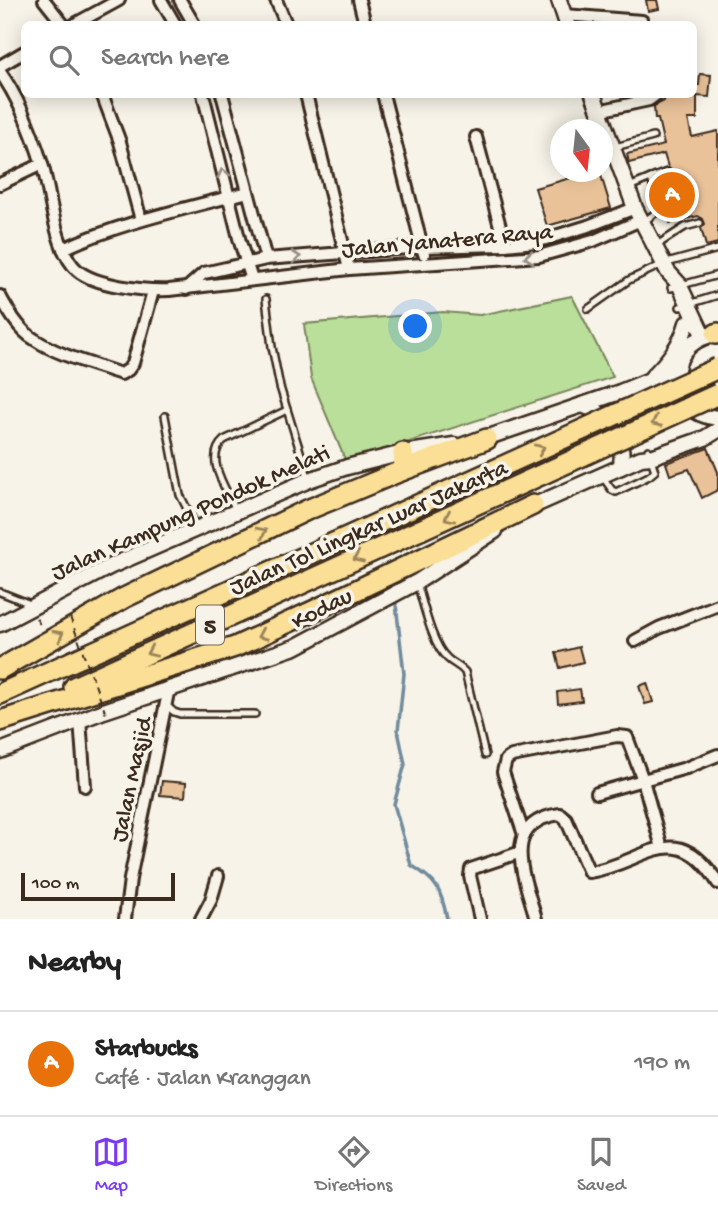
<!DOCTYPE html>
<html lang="en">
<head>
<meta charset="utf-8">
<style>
	:root { --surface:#fff; --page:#f6f6f6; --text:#222; --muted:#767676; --line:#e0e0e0; --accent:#7c3aed }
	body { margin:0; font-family:"Gochi Hand",sans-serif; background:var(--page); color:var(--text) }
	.compass { position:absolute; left:550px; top:119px; width:63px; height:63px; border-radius:50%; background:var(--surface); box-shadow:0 4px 18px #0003; rotate:165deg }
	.scale { position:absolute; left:21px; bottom:18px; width:154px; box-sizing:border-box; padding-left:7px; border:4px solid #3b2a1e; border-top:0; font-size:19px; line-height:24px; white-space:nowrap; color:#3b2a1e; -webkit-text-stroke:5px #f7f3e8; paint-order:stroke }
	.you { position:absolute; left:416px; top:327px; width:24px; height:24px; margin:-18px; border:5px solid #fff; border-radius:50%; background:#1a73e8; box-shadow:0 0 0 10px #1a73e833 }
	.badge { display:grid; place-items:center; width:46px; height:46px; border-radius:50%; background:var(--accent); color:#fff; font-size:23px; font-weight:700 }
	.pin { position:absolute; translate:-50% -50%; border:4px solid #fff; box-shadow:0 2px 7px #0006 }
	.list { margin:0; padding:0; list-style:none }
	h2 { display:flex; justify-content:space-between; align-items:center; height:91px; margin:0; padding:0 28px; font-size:30px }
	h2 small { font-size:23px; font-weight:400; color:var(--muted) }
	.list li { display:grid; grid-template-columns:46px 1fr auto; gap:21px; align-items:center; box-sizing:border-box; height:105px; padding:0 28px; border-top:2px solid var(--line) }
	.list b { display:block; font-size:26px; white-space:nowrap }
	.list p { margin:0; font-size:23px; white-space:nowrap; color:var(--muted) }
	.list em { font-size:23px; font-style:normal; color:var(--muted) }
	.icon { flex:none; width:38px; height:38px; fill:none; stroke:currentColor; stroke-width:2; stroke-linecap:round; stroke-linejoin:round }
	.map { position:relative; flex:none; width:718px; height:919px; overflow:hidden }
	.search { position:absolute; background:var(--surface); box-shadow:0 4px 18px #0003; left:21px; right:21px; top:21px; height:77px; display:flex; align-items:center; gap:18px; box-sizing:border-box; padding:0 24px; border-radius:10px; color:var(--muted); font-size:26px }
	.sheet { height:196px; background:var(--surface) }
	nav { display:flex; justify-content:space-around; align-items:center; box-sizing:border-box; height:98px; border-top:2px solid var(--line); background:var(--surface); font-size:19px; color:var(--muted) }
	nav a { display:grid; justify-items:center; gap:4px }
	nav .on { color:var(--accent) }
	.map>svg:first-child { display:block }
	.grass { fill:#b9df9a; stroke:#7a845c; stroke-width:2 }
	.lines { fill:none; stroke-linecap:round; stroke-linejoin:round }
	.stream { stroke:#708b9d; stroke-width:3.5 }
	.building { fill:#e9c299; stroke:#3b2a1e; stroke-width:2 }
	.lane-casing { stroke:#3b2a1e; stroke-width:10 }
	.street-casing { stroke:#3b2a1e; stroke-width:16 }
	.secondary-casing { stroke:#3b2a1e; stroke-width:19 }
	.highway-casing { stroke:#3b2a1e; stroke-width:24 }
	.path { stroke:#3b2a1e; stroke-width:2; stroke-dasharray:7 5; stroke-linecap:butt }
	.lane { stroke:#f7f3e8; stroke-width:5 }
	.street { stroke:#f7f3e8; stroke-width:10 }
	.secondary { stroke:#f7f3e8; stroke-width:14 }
	.highway { stroke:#fbdf96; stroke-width:19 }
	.highway-bridge-casing { stroke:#3b2a1e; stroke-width:24; stroke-linecap:butt }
	.path-bridge { stroke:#3b2a1e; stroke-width:2; stroke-dasharray:7 5; stroke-linecap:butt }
	.highway-bridge { stroke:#fbdf96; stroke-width:19 }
	.oneway { stroke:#998e83 }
	.oneway2 { stroke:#9b845a }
	.labels { text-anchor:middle; stroke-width:7; stroke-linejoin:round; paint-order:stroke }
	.shield { fill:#f7f3e8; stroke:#73665b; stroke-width:2 }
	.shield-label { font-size:23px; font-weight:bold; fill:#3b2a1e }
	.street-label { font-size:24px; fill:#3b2a1e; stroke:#f7f3e8 }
</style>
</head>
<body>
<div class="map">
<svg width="718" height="919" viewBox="0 0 718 919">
	<rect width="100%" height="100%" fill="#f7f3e8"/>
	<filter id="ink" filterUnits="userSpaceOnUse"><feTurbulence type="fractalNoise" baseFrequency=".0143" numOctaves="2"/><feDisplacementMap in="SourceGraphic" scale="14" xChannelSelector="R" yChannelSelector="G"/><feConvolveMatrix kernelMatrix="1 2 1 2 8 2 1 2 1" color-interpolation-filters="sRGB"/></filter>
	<g filter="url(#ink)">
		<polygon class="grass" points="572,296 613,377 346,462 311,378 304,324 443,312 480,315"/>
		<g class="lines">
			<path class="stream" d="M396,604L404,674L398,731L405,764L394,804L411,865C437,881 441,889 447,919"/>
		</g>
		<g class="building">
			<polygon points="646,0 657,0 659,9 648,11"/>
			<polygon points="700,74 711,75 709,97 697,96 697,119 688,119 692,137 718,131 718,243 706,246 701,228 705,224 703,219 698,216 670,223 659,188 668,186 667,179 670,178 672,172 668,167 664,154 629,163 627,154 664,145 658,119 655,119 654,106 664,101 665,94 694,94 694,85 699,85"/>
			<polygon points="592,172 600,172 611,208 547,226 535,188"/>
			<polygon points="708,448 718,472 718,490 702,498 689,469 670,475 666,463"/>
			<polygon points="579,647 583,662 560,668 556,653"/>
			<polygon points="647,683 653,702 645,704 639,686"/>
			<polygon points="580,689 582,701 558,704 557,692"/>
			<polygon points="162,781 186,783 185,797 160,795"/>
		</g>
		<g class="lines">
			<defs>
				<g id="lane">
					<polyline points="615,147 653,137"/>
					<polyline points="651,178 667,172"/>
					<polyline points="629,187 651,178 659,210 645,221"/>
					<polyline points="657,245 685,227 700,223"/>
					<polyline points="671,288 718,275"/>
					<polyline points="266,299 272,347 280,387 309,480"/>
					<polyline points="680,307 718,295"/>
					<polyline points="588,309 629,280 663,264 718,249"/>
					<polyline points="165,416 180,495 197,528"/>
					<polyline points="602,476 612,490 616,492 649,476 655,471 648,450"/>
					<path d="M236,510C227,490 203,458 224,440L287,410"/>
					<path d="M417,583C423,602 432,645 447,658C453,664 459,665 465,672L485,755"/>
					<polyline points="0,592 33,605"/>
					<polyline points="166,705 174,712 180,714 255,714"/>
				</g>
				<g id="street">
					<polyline points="44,0 63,24"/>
					<polyline points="161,0 175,24"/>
					<polyline points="180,0 194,24"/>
					<polyline points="276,0 286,24"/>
					<polyline points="359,0 365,24"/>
					<polyline points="564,15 642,21"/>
					<polyline points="75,24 119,0"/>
					<polyline points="0,66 24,52"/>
					<path d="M0,72C20,100 32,132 42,164C51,193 54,249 77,270C95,286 145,291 169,290L349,269L539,256L593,241L641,220"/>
					<polyline points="102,94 120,142 141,220"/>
					<polyline points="203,94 240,242 252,280"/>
					<polyline points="222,94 266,259"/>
					<polyline points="306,94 349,269"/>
					<polyline points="383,94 424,254"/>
					<polyline points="598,111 649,100 657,94"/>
					<polyline points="476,137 505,245"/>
					<polyline points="0,184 42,164"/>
					<path d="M63,249C122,222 185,209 248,192"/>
					<polyline points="186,289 204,273 266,259 422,247 505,245 536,242 588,226 635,208"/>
					<path d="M0,296C8,311 19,330 34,339C59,356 93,364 121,374L128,370L133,363L153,291"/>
					<polyline points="635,641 659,628 718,605"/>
					<polyline points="80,720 85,786"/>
					<polyline points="597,793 643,780 662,848"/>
					<polyline points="524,835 503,772 506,760 512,756 617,736 627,737 643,780 686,768 718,755"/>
					<polyline points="125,919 130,879 169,688"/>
					<polyline points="201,919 211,900 218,876"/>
					<polyline points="480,919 470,876 471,869 518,853"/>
					<path d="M536,919C525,878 498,823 560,814L566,819L589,872C644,864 676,815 718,883"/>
				</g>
				<g id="secondary">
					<polyline points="559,0 567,24"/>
					<polyline points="593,94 635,208 668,272 679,284 704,337"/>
					<path d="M711,335C661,347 667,414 718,418"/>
					<path d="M652,377C668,361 681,345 687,323"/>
					<path d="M582,405C611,414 625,437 621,467"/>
					<polyline points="477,441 620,392 677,369"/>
					<polyline points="526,509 641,458 651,457 705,438 718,430"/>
					<polyline points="0,624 111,566 309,480 347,467 403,453 454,445"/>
					<polyline points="0,751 104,711 295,647 417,582 495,531"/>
				</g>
				<g id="highway">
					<polyline points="716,334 718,333"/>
					<polyline points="401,471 487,439"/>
					<polyline points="0,669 124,598 307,510 401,471 404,467 403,453"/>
					<polyline points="74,687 420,530"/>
					<polyline points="0,694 411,508"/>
					<polyline points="0,721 235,647 315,610 533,505"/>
				</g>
			</defs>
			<use href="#lane" class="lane-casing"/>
			<use href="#street" class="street-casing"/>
			<use href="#secondary" class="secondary-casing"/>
			<use href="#highway" class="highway-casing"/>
			<polyline class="path" points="36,618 42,628"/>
			<use href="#lane" class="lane"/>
			<use href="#street" class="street"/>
			<use href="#secondary" class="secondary"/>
			<use href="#highway" class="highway"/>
			<defs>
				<g id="highway-bridge">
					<polyline points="411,508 718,368"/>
					<polyline points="420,530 718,394"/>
				</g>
			</defs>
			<use href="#highway-bridge" class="highway-bridge-casing"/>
			<polyline class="path-bridge" points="70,617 107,717"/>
			<use href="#highway-bridge" class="highway-bridge"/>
		</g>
		<defs><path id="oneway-chevron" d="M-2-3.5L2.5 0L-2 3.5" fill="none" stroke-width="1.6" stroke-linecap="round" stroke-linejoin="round" transform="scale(1.75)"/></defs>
		<g class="oneway">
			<use href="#oneway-chevron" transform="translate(223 173) rotate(-103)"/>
			<use href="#oneway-chevron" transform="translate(296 257) rotate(-5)"/>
			<use href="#oneway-chevron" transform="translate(529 257) rotate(176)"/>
		</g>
		<g class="oneway2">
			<use href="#oneway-chevron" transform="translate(656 422) rotate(155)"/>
			<use href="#oneway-chevron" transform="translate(540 449) rotate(-24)"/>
			<use href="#oneway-chevron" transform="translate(449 517) rotate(155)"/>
			<use href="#oneway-chevron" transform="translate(262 532) rotate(-26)"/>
			<use href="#oneway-chevron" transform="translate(358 558) rotate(156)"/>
			<use href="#oneway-chevron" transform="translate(59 635) rotate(-30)"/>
			<use href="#oneway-chevron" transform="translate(262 635) rotate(156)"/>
			<use href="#oneway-chevron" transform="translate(151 652) rotate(156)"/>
		</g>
	</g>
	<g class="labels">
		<rect class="shield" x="196" y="605.5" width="28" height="39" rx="5"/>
		<g class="shield-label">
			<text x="210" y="633">5</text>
		</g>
		<g class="street-label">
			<text transform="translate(447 239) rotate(-5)" y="8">Jalan Yanatera Raya</text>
			<text transform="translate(190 511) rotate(-24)" y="8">Jalan Kampung Pondok Melati</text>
			<text transform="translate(368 526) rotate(-24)" y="8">Jalan Tol Lingkar Luar Jakarta</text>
			<text transform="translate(321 607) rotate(-27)" y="8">Kodau</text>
			<text transform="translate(130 779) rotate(-78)" y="8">Jalan Masjid</text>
		</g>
	</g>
</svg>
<svg class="compass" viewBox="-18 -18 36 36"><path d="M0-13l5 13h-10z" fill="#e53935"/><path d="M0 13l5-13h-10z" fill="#767676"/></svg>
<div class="scale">100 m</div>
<div class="you"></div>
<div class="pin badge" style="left:672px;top:195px;background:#e8710a">A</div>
<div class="search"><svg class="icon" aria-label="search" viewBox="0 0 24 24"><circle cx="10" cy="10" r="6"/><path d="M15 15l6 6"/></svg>Search here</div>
</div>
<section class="sheet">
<h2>Nearby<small></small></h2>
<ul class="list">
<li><span class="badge" style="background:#e8710a">A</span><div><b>Starbucks</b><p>Café · Jalan Kranggan</p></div><em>190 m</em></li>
</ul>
</section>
<nav>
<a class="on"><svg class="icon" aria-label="map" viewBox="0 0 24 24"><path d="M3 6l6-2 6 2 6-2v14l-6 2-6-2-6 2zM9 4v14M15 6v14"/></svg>Map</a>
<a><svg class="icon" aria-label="directions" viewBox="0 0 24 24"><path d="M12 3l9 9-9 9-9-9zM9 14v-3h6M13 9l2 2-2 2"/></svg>Directions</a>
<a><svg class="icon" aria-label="saved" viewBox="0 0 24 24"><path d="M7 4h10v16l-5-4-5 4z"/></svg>Saved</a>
</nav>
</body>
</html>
